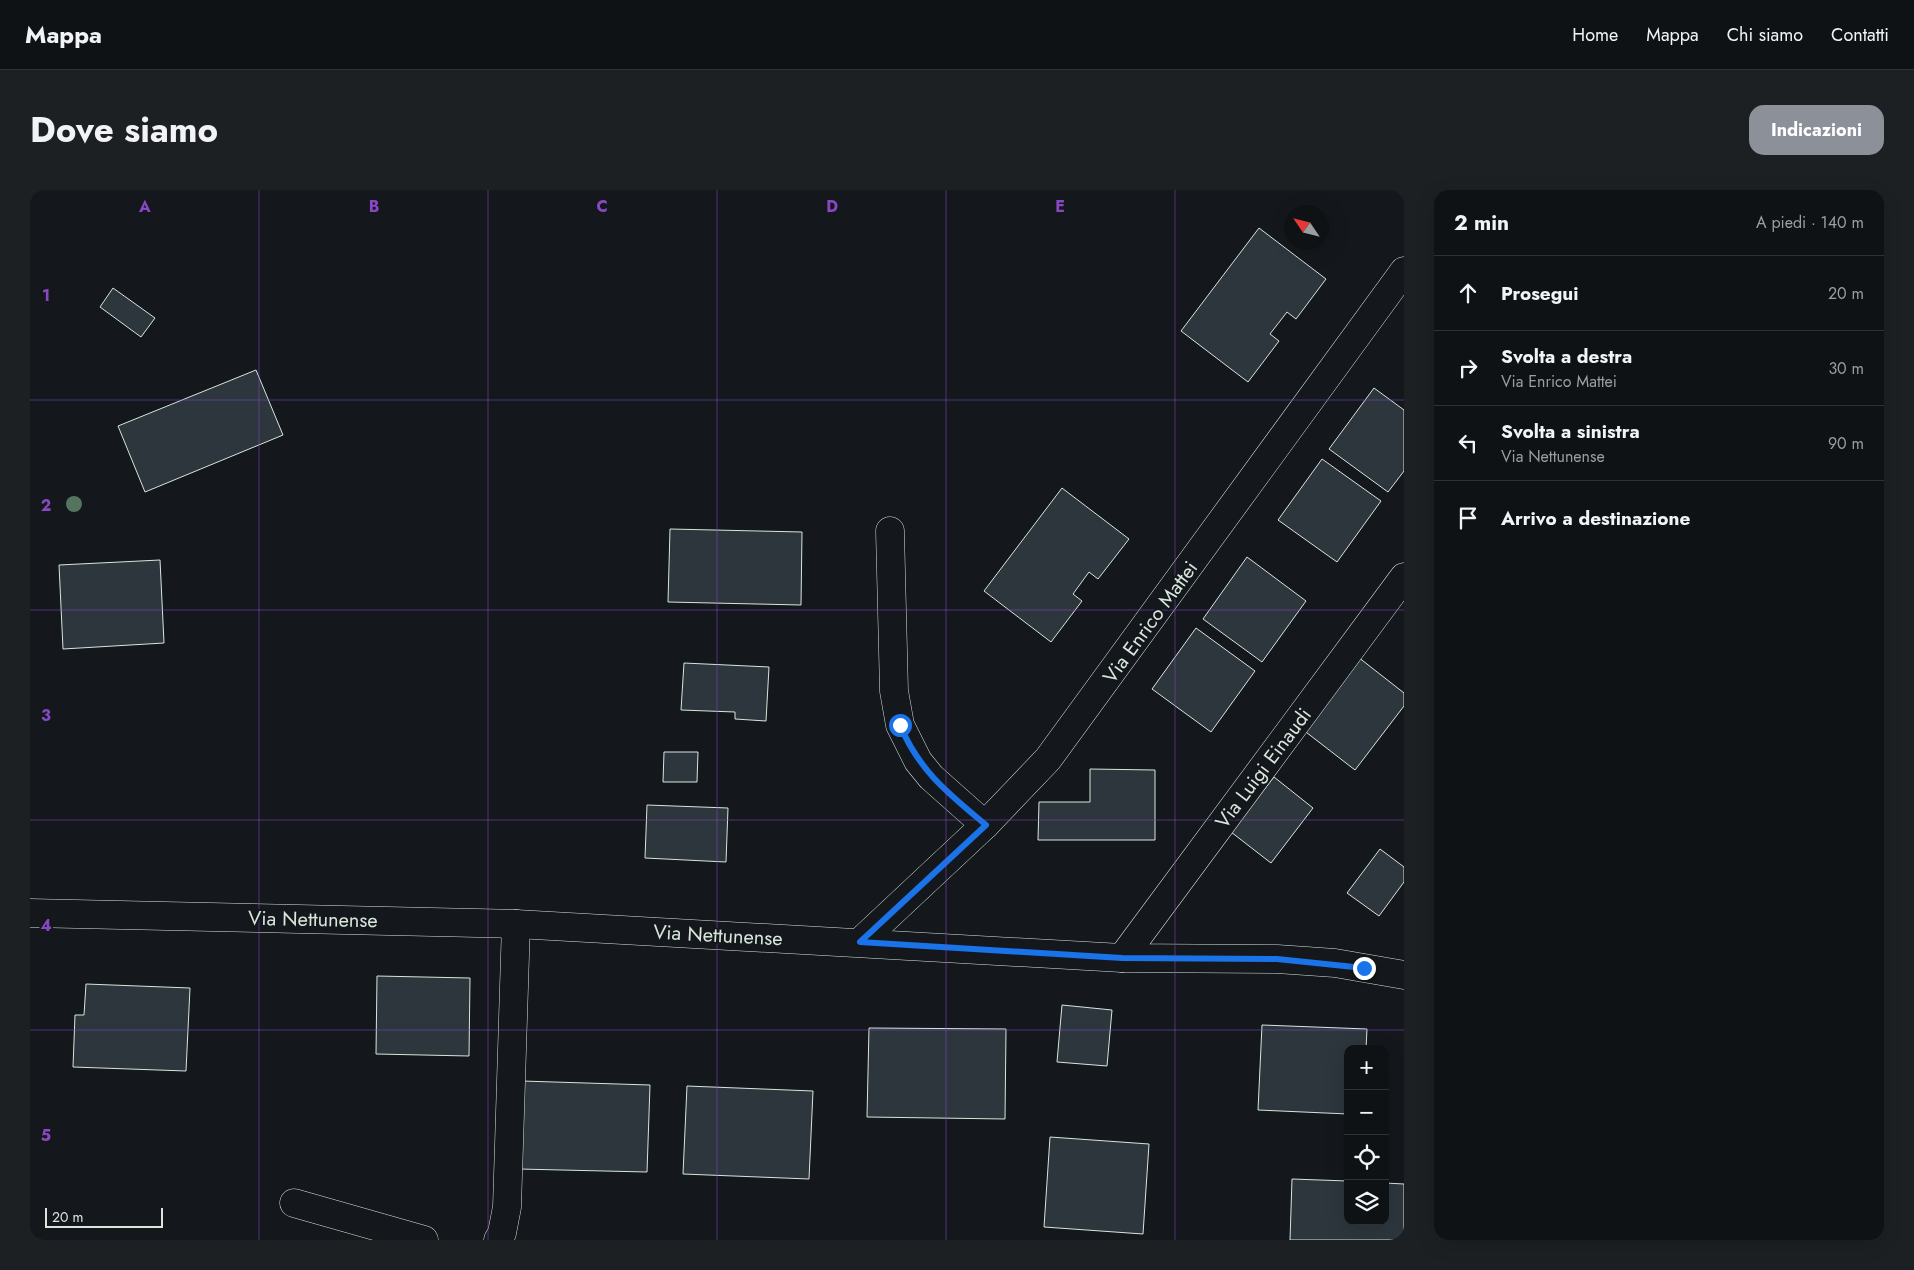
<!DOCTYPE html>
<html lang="it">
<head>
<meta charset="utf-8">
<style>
	:root { --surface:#0f1215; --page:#1d2022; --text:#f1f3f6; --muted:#9b9ea0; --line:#2f3234; --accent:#8c9099 }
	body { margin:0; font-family:Jost,sans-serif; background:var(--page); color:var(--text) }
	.controls { position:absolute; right:15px; bottom:15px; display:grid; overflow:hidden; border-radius:10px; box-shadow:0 5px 20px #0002 }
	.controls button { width:45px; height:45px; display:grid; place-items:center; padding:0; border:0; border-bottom:1px solid var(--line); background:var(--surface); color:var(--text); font:25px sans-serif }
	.compass { position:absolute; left:1254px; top:15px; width:45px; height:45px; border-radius:50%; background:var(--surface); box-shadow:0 5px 20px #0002; rotate:305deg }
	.scale { position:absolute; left:15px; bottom:12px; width:118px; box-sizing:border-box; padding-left:5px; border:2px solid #d8e6dc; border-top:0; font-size:14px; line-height:18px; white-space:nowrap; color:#d8e6dc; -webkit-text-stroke:4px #14181c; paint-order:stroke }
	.stop { position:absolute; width:15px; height:15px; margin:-11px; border:4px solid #1a73e8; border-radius:50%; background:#fff }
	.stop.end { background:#1a73e8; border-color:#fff; box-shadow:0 1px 5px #0008 }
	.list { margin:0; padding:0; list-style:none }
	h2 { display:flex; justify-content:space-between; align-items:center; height:65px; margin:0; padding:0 20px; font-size:21px }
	h2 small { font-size:16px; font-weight:400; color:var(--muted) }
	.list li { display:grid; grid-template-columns:32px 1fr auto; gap:15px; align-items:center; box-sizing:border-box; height:75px; padding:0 20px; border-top:1px solid var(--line) }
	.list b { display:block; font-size:19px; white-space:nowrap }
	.list p { margin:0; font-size:16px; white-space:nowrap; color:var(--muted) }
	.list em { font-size:16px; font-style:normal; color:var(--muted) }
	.icon { flex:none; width:28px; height:28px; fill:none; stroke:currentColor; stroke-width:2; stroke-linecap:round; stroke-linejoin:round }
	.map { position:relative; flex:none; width:1374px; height:1050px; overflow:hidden; border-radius:15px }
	header { display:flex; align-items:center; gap:30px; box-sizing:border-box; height:70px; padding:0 25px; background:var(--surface); border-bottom:1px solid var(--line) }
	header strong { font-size:24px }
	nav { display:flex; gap:28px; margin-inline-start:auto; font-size:18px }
	.intro { display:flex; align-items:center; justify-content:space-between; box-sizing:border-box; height:120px; padding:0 30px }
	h1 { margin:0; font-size:35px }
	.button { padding:12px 22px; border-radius:15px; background:var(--accent); color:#fff; font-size:18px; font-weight:700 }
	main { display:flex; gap:30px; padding:0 30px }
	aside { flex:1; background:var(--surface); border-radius:15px; box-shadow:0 5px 20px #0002 }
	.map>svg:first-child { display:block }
	.building { fill:#2c363c; stroke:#d8e6dc }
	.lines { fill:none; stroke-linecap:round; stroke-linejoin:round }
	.street-casing { stroke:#d8e6dc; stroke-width:29 }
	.primary-casing { stroke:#d8e6dc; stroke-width:29 }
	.street { stroke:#14181c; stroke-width:28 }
	.primary { stroke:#14181c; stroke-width:28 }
	.tree { fill:#55745f }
	.route { stroke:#1a73e8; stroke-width:6 }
	.grid { fill:none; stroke:#8948c3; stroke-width:1; stroke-opacity:0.55 }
	.labels { text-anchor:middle; stroke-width:4; stroke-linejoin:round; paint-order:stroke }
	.street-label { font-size:20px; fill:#d8e6dc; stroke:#14181c }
	.grid-label { font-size:16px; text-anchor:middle; font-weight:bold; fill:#8948c3; stroke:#14181c; stroke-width:4; stroke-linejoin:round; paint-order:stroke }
</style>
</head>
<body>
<header>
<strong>Mappa</strong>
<nav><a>Home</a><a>Mappa</a><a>Chi siamo</a><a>Contatti</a></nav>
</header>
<div class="intro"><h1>Dove siamo</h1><a class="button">Indicazioni</a></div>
<main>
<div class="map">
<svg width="1374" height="1050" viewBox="0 0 1374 1050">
	<rect width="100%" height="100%" fill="#14181c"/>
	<g class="building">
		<polygon points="1229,38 1296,89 1266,129 1257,122 1240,144 1249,151 1218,192 1151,141"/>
		<polygon points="83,98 125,128 111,147 70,117"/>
		<polygon points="226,180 253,245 115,302 88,236"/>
		<polygon points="1344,198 1374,220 1374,281 1358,302 1299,259"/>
		<polygon points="1292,269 1351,311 1307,372 1248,330"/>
		<polygon points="1032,298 1099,349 1068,389 1059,382 1043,404 1052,411 1021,452 954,401"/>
		<polygon points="640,339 772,342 771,415 638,412"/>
		<polygon points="1217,367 1276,411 1232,472 1173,429"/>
		<polygon points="130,370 134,453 33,459 29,375"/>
		<polygon points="1166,438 1225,481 1181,542 1122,499"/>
		<polygon points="1328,467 1374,503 1374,516 1325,580 1272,539"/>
		<polygon points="654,473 739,477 736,531 705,529 705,522 651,520"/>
		<polygon points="634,562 668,562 667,592 633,592"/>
		<polygon points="1060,579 1125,580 1125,650 1008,650 1009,612 1060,612"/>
		<polygon points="1244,587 1283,618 1241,673 1201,642"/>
		<polygon points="617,615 698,618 696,672 615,668"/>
		<polygon points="1350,659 1374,677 1374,692 1349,726 1317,703"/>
		<polygon points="347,786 440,788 439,866 346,864"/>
		<polygon points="56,794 160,798 156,881 43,877 45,825 54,825"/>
		<polygon points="1032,815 1082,820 1077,876 1027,872"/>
		<polygon points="1232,835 1337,839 1336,859 1318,859 1318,924 1228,920"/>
		<polygon points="839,838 976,839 975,929 837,927"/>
		<polygon points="492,891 620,895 617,982 489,979"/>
		<polygon points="657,896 783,901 779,989 653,984"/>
		<polygon points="1020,947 1119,954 1113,1044 1014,1037"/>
		<polygon points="1262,989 1318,991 1318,1031 1355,1031 1355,993 1374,994 1374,1050 1260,1050"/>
	</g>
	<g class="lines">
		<defs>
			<g id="street">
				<polyline points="860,341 864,501 870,535 888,571 901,587 955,635"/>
				<polyline points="830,752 955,635 1018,569 1374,81"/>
				<polyline points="1092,768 1374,387"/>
				<polyline points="264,1013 394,1050"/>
				<polyline points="468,1050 472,1043 477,1017 486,734"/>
			</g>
			<polyline id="primary" points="0,723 486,734 1092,768 1247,769 1305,773 1374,785"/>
		</defs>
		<use href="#street" class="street-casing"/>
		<use href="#primary" class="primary-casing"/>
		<use href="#street" class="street"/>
		<use href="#primary" class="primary"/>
	</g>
	<circle class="tree" cx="44" cy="314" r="8"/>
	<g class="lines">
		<path class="route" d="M870,535C889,581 919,604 956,635L830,752L1092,768L1247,769L1334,778"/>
	</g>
	<path class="grid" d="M229,0V1050M458,0V1050M687,0V1050M916,0V1050M1145,0V1050M0,210H1374M0,420H1374M0,630H1374M0,840H1374"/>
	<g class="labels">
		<g class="street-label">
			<text transform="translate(1120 432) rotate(-54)" y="7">Via Enrico Mattei</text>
			<text transform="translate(1233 578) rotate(-53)" y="7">Via Luigi Einaudi</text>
			<text transform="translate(283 729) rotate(1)" y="7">Via Nettunense</text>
			<text transform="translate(688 745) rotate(3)" y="7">Via Nettunense</text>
		</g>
	</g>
	<g class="grid-label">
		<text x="115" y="22">A</text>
		<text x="344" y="22">B</text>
		<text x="572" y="22">C</text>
		<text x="802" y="22">D</text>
		<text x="1030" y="22">E</text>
		<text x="16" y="111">1</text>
		<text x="16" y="321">2</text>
		<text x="16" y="531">3</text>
		<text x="16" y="741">4</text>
		<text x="16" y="951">5</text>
	</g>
</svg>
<div class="controls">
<button>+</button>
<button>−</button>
<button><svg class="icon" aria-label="locate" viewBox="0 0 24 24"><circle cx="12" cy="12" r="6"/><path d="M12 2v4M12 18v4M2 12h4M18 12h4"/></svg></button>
<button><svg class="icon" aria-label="layers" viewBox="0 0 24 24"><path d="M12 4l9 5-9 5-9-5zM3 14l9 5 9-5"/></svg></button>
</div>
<svg class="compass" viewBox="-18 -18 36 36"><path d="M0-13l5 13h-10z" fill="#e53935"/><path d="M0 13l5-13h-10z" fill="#9b9ea0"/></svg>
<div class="scale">20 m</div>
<div class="stop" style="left:870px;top:535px"></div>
<div class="stop end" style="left:1334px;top:778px"></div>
</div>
<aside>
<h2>2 min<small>A piedi · 140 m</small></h2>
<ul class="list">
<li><svg class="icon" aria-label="ahead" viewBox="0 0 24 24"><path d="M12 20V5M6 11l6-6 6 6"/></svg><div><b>Prosegui</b></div><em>20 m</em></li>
<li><svg class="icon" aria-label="right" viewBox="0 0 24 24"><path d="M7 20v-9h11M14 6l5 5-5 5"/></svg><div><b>Svolta a destra</b><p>Via Enrico Mattei</p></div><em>30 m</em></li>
<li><svg class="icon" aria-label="left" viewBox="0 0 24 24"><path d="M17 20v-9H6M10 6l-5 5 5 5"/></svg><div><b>Svolta a sinistra</b><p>Via Nettunense</p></div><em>90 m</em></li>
<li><svg class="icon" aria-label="arrive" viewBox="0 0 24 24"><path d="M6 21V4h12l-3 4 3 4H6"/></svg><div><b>Arrivo a destinazione</b></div></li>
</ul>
</aside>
</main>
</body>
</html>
